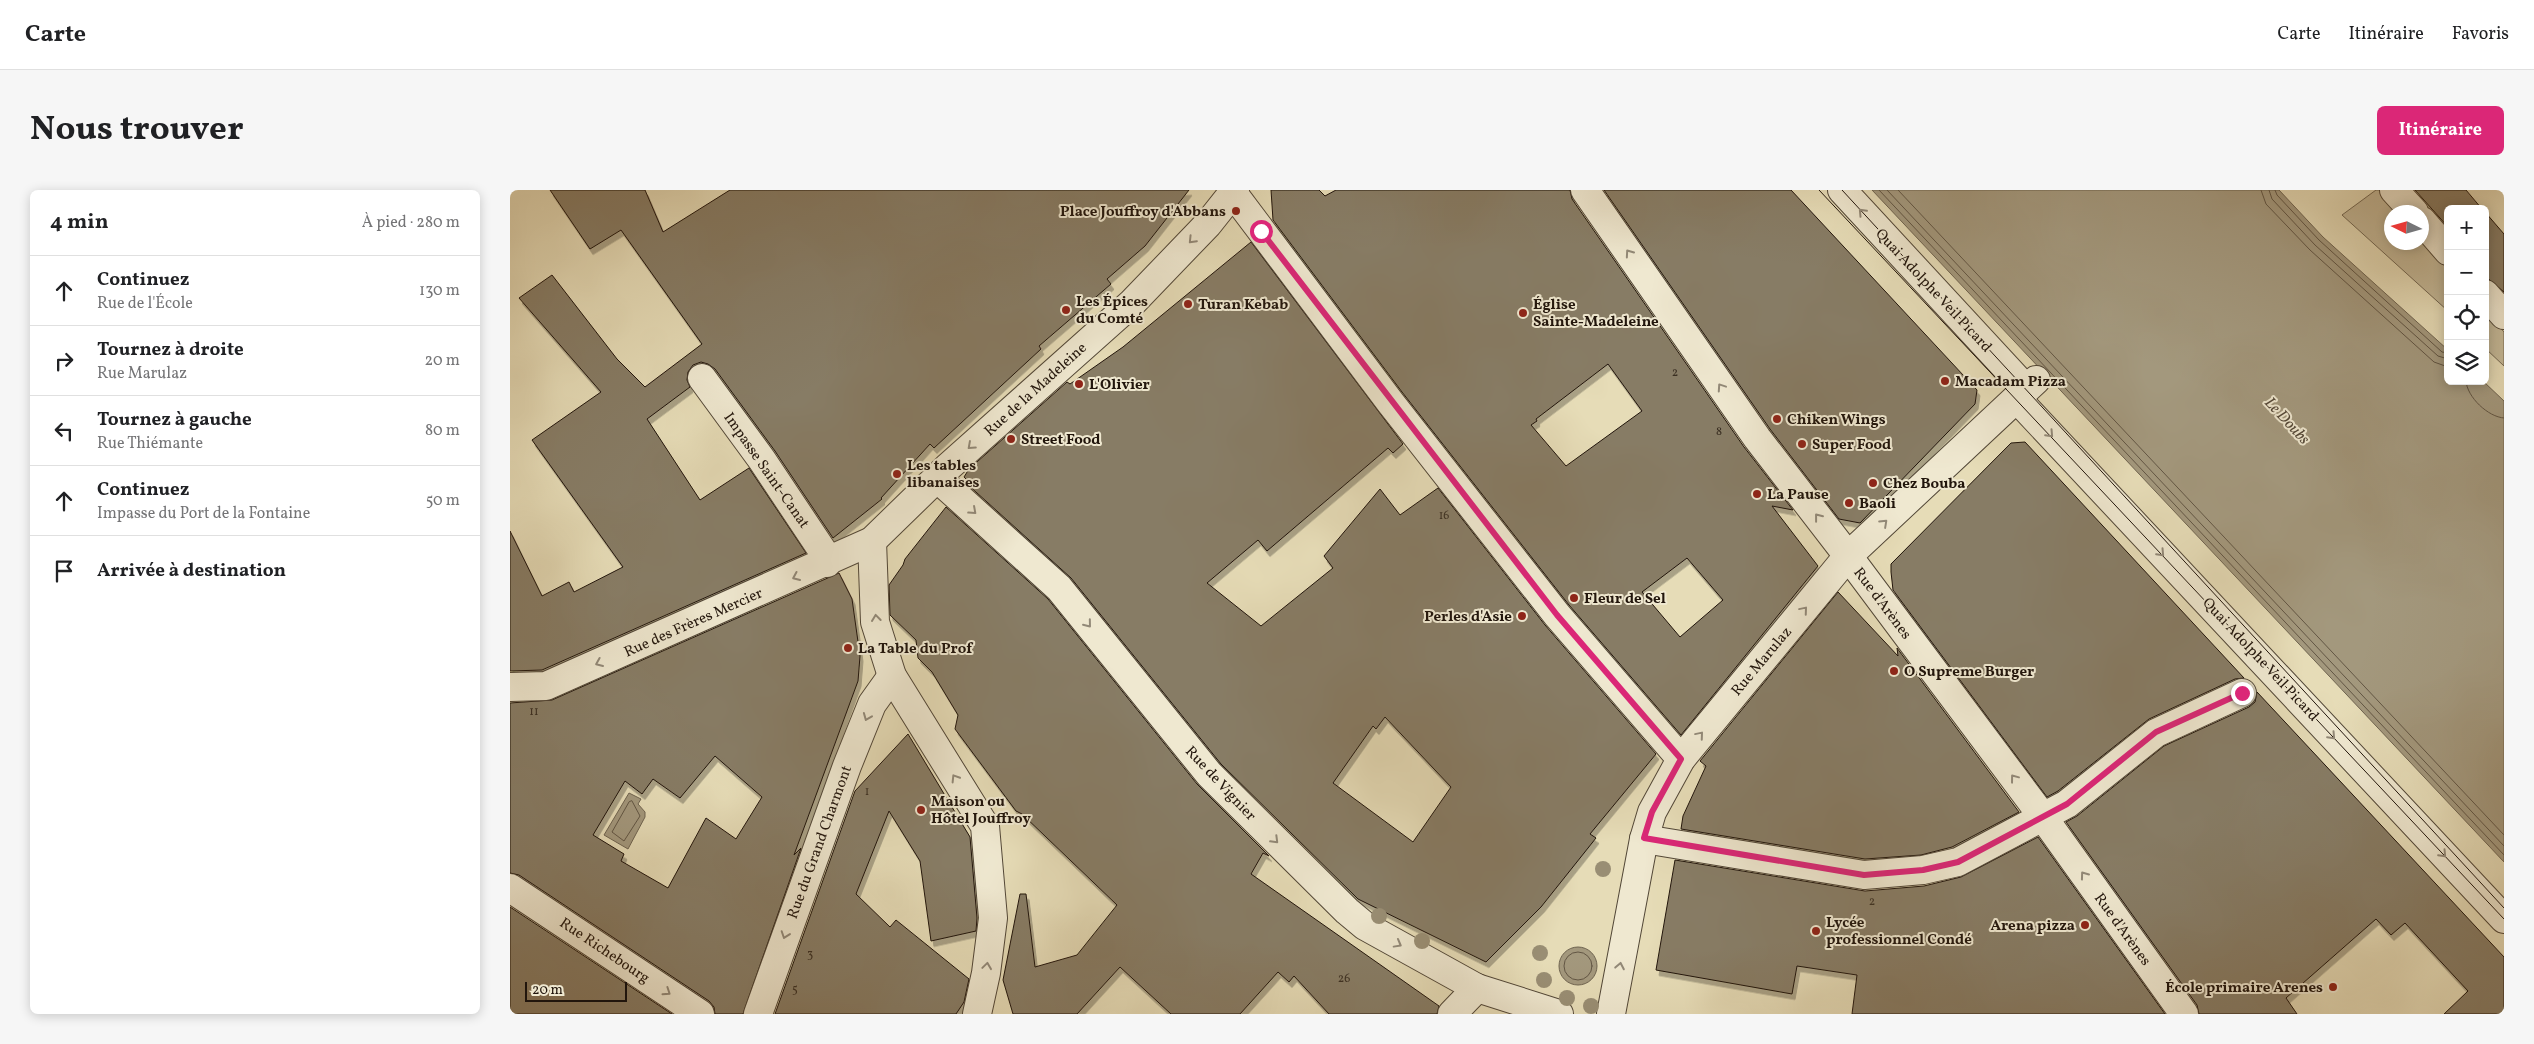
<!DOCTYPE html>
<html lang="fr">
<head>
<meta charset="utf-8">
<style>
	:root { --surface:#fff; --page:#f6f6f6; --text:#202124; --muted:#757577; --line:#e0e0e0; --accent:#db2777 }
	body { margin:0; font-family:Vollkorn,serif; background:var(--page); color:var(--text) }
	.controls { position:absolute; right:15px; top:15px; display:grid; overflow:hidden; border-radius:8px; box-shadow:0 2px 12px #0003 }
	.controls button { width:45px; height:45px; display:grid; place-items:center; padding:0; border:0; border-bottom:1px solid var(--line); background:var(--surface); color:var(--text); font:25px sans-serif }
	.compass { position:absolute; left:1874px; top:15px; width:45px; height:45px; border-radius:50%; background:var(--surface); box-shadow:0 2px 12px #0003; rotate:275deg }
	.scale { position:absolute; left:15px; bottom:12px; width:102px; box-sizing:border-box; padding-left:5px; border:2px solid #21150c; border-top:0; font-size:14px; line-height:18px; white-space:nowrap; color:#21150c; -webkit-text-stroke:4px #efe8d0; paint-order:stroke }
	.stop { position:absolute; width:15px; height:15px; margin:-11px; border:4px solid #db2777; border-radius:50%; background:#fff }
	.stop.end { background:#db2777; border-color:#fff; box-shadow:0 1px 5px #0008 }
	.list { margin:0; padding:0; list-style:none }
	h2 { display:flex; justify-content:space-between; align-items:center; height:65px; margin:0; padding:0 20px; font-size:21px }
	h2 small { font-size:16px; font-weight:400; color:var(--muted) }
	.list li { display:grid; grid-template-columns:32px 1fr auto; gap:15px; align-items:center; box-sizing:border-box; height:70px; padding:0 20px; border-top:1px solid var(--line) }
	.list b { display:block; font-size:19px; white-space:nowrap }
	.list p { margin:0; font-size:16px; white-space:nowrap; color:var(--muted) }
	.list em { font-size:16px; font-style:normal; color:var(--muted) }
	.icon { flex:none; width:28px; height:28px; fill:none; stroke:currentColor; stroke-width:2; stroke-linecap:round; stroke-linejoin:round }
	.map { position:relative; flex:none; width:1994px; height:824px; overflow:hidden; border-radius:8px }
	header { display:flex; align-items:center; gap:30px; box-sizing:border-box; height:70px; padding:0 25px; background:var(--surface); border-bottom:1px solid var(--line) }
	header strong { font-size:24px }
	nav { display:flex; gap:28px; margin-inline-start:auto; font-size:18px }
	.intro { display:flex; align-items:center; justify-content:space-between; box-sizing:border-box; height:120px; padding:0 30px }
	h1 { margin:0; font-size:35px }
	.button { padding:12px 22px; border-radius:8px; background:var(--accent); color:#fff; font-size:18px; font-weight:700 }
	main { display:flex; gap:30px; padding:0 30px }
	aside { flex:1; background:var(--surface); border-radius:8px; box-shadow:0 2px 12px #0003 }
	.map>svg:first-child { display:block }
	.green { fill:#c5ba9a; stroke:#736853 }
	.water { fill:#a3987d; stroke:#6f6450 }
	.lines { fill:none; stroke-linecap:round; stroke-linejoin:round }
	.shore { stroke:#625644; stroke-width:1 }
	.building { fill:#877c65; stroke:#21150c; fill-rule:evenodd; filter:url(#shadow) }
	.minor-casing { stroke:#524737; stroke-width:30 }
	.minor { stroke:#efe8d0; stroke-width:28 }
	.tram { stroke:#21150c; stroke-width:1 }
	.tree { fill:#998e74 }
	.oneway { stroke:#928978 }
	.route { stroke:#db2777; stroke-width:6 }
	.poi-dot { fill:#8f2418; stroke:#efe8d0; stroke-width:2 }
	.labels { text-anchor:middle; stroke-width:4; stroke-linejoin:round; paint-order:stroke }
	.number-label { font-size:12px; fill:#3a2f22 }
	.poi-label { font-size:15px; font-weight:bold; fill:#21150c; stroke:#efe8d0; text-anchor:start }
	.street-label { font-size:15px; fill:#21150c; stroke:#efe8d0 }
	.water-label { font-size:16px; font-style:italic; fill:#554939; stroke:#efe8d0 }
</style>
</head>
<body>
<header>
<strong>Carte</strong>
<nav><a>Carte</a><a>Itinéraire</a><a>Favoris</a></nav>
</header>
<div class="intro"><h1>Nous trouver</h1><a class="button">Itinéraire</a></div>
<main>
<aside>
<h2>4 min<small>À pied · 280 m</small></h2>
<ul class="list">
<li><svg class="icon" aria-label="ahead" viewBox="0 0 24 24"><path d="M12 20V5M6 11l6-6 6 6"/></svg><div><b>Continuez</b><p>Rue de l'École</p></div><em>130 m</em></li>
<li><svg class="icon" aria-label="right" viewBox="0 0 24 24"><path d="M7 20v-9h11M14 6l5 5-5 5"/></svg><div><b>Tournez à droite</b><p>Rue Marulaz</p></div><em>20 m</em></li>
<li><svg class="icon" aria-label="left" viewBox="0 0 24 24"><path d="M17 20v-9H6M10 6l-5 5 5 5"/></svg><div><b>Tournez à gauche</b><p>Rue Thiémante</p></div><em>80 m</em></li>
<li><svg class="icon" aria-label="ahead" viewBox="0 0 24 24"><path d="M12 20V5M6 11l6-6 6 6"/></svg><div><b>Continuez</b><p>Impasse du Port de la Fontaine</p></div><em>50 m</em></li>
<li><svg class="icon" aria-label="arrive" viewBox="0 0 24 24"><path d="M6 21V4h12l-3 4 3 4H6"/></svg><div><b>Arrivée à destination</b></div></li>
</ul>
</aside>
<div class="map">
<svg width="1994" height="824" viewBox="0 0 1994 824">
	<defs>
		<filter id="shadow"><feDropShadow dx="3" dy="5.5" stdDeviation="0" flood-color="#0004"/></filter>
	</defs>
	<rect width="100%" height="100%" fill="#e6dcb7"/>
	<filter id="stains"><feTurbulence type="fractalNoise" baseFrequency=".004" numOctaves="4"/><feColorMatrix values="0 0 0 0 .2 0 0 0 0 .09 0 0 0 0 .02 0 0 0 .5 -.17"/></filter>
	<radialGradient id="worn" r=".72"><stop offset=".6" stop-color="#630" stop-opacity="0"/><stop offset="1" stop-color="#630" stop-opacity=".3"/></radialGradient>
	<g class="green">
		<polygon points="1866,0 1872,0 1891,22 1882,22 1882,52 1912,52 1912,46 1938,76 1938,121 1832,25"/>
		<polygon points="1975,120 1994,142 1994,176 1975,158"/>
	</g>
	<g class="water">
		<polygon points="1362,0 1769,0 1813,47 1938,160 1938,191 1973,191 1994,211 1994,672"/>
		<polygon points="119,603 131,609 128,614 135,622 135,627 118,659 94,645"/>
		<circle cx="1068" cy="776" r="19"/>
	</g>
	<g class="lines">
		<g class="shore">
			<polyline points="1369,0 1994,665"/>
			<polyline points="1377,0 1994,656"/>
			<polyline points="1388,0 1994,645"/>
			<polyline points="1751,0 1756,14 1800,60 1924,172 1938,177"/>
			<polyline points="1759,0 1762,9 1805,55 1928,166 1938,169"/>
			<polyline points="1765,0 1767,5 1809,50 1932,162 1938,163"/>
			<path d="M1956,191C1957,207 1978,227 1994,228"/>
			<polygon points="122,611 130,626 114,651 102,642 119,612"/>
			<circle cx="1068" cy="776" r="14"/>
		</g>
	</g>
	<g class="building">
		<polygon points="40,0 135,0 153,42 220,0 679,0 635,56 597,89 601,94 529,156 531,159 424,258 420,254 371,308 372,309 323,348 265,261 205,179 198,174 191,172 183,175 178,182 177,190 180,197 137,229 190,310 239,278 296,363 32,480 0,481 0,341 32,406 59,392 64,402 113,377 22,250 91,202 9,108 42,85 107,169 135,197 192,154 111,40 80,59"/>
		<path d="M761,0H809L815,6L826,0H1060L1062,9L1234,257L1283,320L1262,316L1308,376L1171,545L1059,415L892,202L763,30ZM1098,174L1132,221L1056,276L1021,235L1027,231L1026,229ZM1177,368L1213,410L1170,447L1132,402Z"/>
		<polygon points="1094,0 1281,0 1467,200 1465,214 1350,333 1329,329 1260,239"/>
		<polygon points="1905,0 1956,0 1972,19 1938,19 1938,37"/>
		<polygon points="1975,22 1994,44 1994,102 1975,86"/>
		<path d="M741,52L893,254L883,263L878,258L757,361L748,350L697,393L751,436L823,378L814,366L870,299L890,325L928,298L1035,435L1146,564L1080,644L1086,648L1031,717L976,772L848,709L711,574L561,388L456,293L458,291L454,287L459,279L557,192L560,194L613,157ZM875,527L941,597L903,652L823,593L863,536L866,539Z"/>
		<polygon points="1515,252 1734,488 1725,489 1639,529 1548,601 1537,607 1383,400 1381,382 1381,374 1501,253"/>
		<polygon points="436,317 538,409 687,594 759,666 753,663 741,684 929,816 927,824 819,824 784,786 779,792 768,782 730,824 661,824 610,777 567,824 503,824 493,790 510,704 516,704 525,777 567,765 607,715 512,624 506,621 445,539 448,525 422,482 408,468 406,450 380,425 379,395 393,375 395,369"/>
		<path d="M329,383L342,409L350,466L348,491L284,665L291,658L233,824H205L204,817L199,811L9,685L0,683V513L42,510ZM205,566L252,607L226,649L196,628L158,698L111,671L114,664L83,645L115,591L132,604L143,589L170,608Z"/>
		<polygon points="1328,402 1388,466 1387,458 1509,622 1442,657 1411,665 1355,669 1171,639 1173,626 1196,576 1190,571"/>
		<polygon points="1747,502 1994,767 1994,824 1934,824 1958,801 1895,733 1881,745 1866,729 1776,808 1787,824 1689,824 1687,815 1556,632 1567,626 1654,556 1739,517 1745,512"/>
		<polygon points="398,544 460,647 467,728 466,741 421,751 410,671 379,621 346,704 380,737 386,730 459,789 454,812 446,824 265,824 345,601"/>
		<polygon points="1528,647 1655,824 1342,824 1347,785 1287,776 1282,804 1146,780 1165,670 1355,701 1414,696 1451,687"/>
		<polygon points="0,717 162,824 0,824"/>
	</g>
	<g class="lines">
		<defs>
			<g id="minor">
				<polyline points="1075,0 1247,248 1338,366 1533,627 1674,824"/>
				<polyline points="1332,0 1516,199"/>
				<polyline points="1884,0 1904,22"/>
				<polyline points="723,3 880,212 1047,425 1171,569"/>
				<polyline points="1912,31 1938,61"/>
				<polyline points="1975,104 1994,125"/>
				<polyline points="192,188 252,270 312,360 317,373"/>
				<polyline points="1507,209 1994,729"/>
				<polyline points="427,288 549,398 699,584 837,721 855,736 967,798 1049,824"/>
				<polyline points="362,351 365,432 382,486 475,636 483,728 476,783 467,824"/>
				<polyline points="0,497 36,496 362,351 437,278 622,113 698,34 725,0"/>
				<polyline points="1134,649 1354,685 1413,680 1448,672 1557,614 1646,543 1732,503"/>
				<polyline points="0,698 190,824"/>
				<polyline points="248,824 337,576 362,514 382,486"/>
				<polyline points="942,824 967,798"/>
				<polyline points="1101,824 1134,649 1142,622 1171,569 1338,366 1526,190"/>
			</g>
		</defs>
		<use href="#minor" class="minor-casing"/>
		<use href="#minor" class="minor"/>
		<g class="tram">
			<polyline points="1309,0 1994,729"/>
			<polyline points="1332,0 1994,718"/>
		</g>
	</g>
	<g class="tree">
		<circle cx="1093" cy="679" r="8"/>
		<circle cx="869" cy="726" r="8"/>
		<circle cx="912" cy="751" r="8"/>
		<circle cx="1030" cy="763" r="8"/>
		<circle cx="1034" cy="790" r="8"/>
		<circle cx="1057" cy="808" r="8"/>
		<circle cx="1081" cy="816" r="8"/>
	</g>
	<defs><path id="oneway-chevron" d="M-2-3.5L2.5 0L-2 3.5" fill="none" stroke-width="1.6" stroke-linecap="round" stroke-linejoin="round" transform="scale(1.25)"/></defs>
	<g class="oneway">
		<use href="#oneway-chevron" transform="translate(1352 22) rotate(-133)"/>
		<use href="#oneway-chevron" transform="translate(682 50) rotate(134)"/>
		<use href="#oneway-chevron" transform="translate(1119 63) rotate(-125)"/>
		<use href="#oneway-chevron" transform="translate(1211 197) rotate(-124)"/>
		<use href="#oneway-chevron" transform="translate(1540 244) rotate(47)"/>
		<use href="#oneway-chevron" transform="translate(461 256) rotate(138)"/>
		<use href="#oneway-chevron" transform="translate(463 321) rotate(42)"/>
		<use href="#oneway-chevron" transform="translate(1308 327) rotate(-128)"/>
		<use href="#oneway-chevron" transform="translate(1374 333) rotate(-43)"/>
		<use href="#oneway-chevron" transform="translate(1651 363) rotate(47)"/>
		<use href="#oneway-chevron" transform="translate(286 387) rotate(156)"/>
		<use href="#oneway-chevron" transform="translate(1294 420) rotate(-50)"/>
		<use href="#oneway-chevron" transform="translate(366 428) rotate(-97)"/>
		<use href="#oneway-chevron" transform="translate(578 434) rotate(51)"/>
		<use href="#oneway-chevron" transform="translate(89 473) rotate(157)"/>
		<use href="#oneway-chevron" transform="translate(357 527) rotate(112)"/>
		<use href="#oneway-chevron" transform="translate(1190 545) rotate(-50)"/>
		<use href="#oneway-chevron" transform="translate(1822 546) rotate(47)"/>
		<use href="#oneway-chevron" transform="translate(445 588) rotate(-122)"/>
		<use href="#oneway-chevron" transform="translate(1504 588) rotate(-127)"/>
		<use href="#oneway-chevron" transform="translate(765 650) rotate(45)"/>
		<use href="#oneway-chevron" transform="translate(1933 664) rotate(47)"/>
		<use href="#oneway-chevron" transform="translate(1574 685) rotate(-126)"/>
		<use href="#oneway-chevron" transform="translate(275 745) rotate(109)"/>
		<use href="#oneway-chevron" transform="translate(888 754) rotate(29)"/>
		<use href="#oneway-chevron" transform="translate(477 776) rotate(-82)"/>
		<use href="#oneway-chevron" transform="translate(1110 776) rotate(-79)"/>
		<use href="#oneway-chevron" transform="translate(157 802) rotate(34)"/>
	</g>
	<g class="lines">
		<polyline class="route" points="751,41 1047,425 1171,569 1142,622 1134,648 1354,685 1413,680 1448,672 1557,614 1646,542 1732,503"/>
	</g>
	<g class="poi-dot">
		<circle cx="726" cy="21" r="5"/>
		<circle cx="678" cy="114" r="5"/>
		<circle cx="556" cy="120" r="5"/>
		<circle cx="1013" cy="123" r="5"/>
		<circle cx="1435" cy="191" r="5"/>
		<circle cx="569" cy="194" r="5"/>
		<circle cx="1267" cy="229" r="5"/>
		<circle cx="501" cy="249" r="5"/>
		<circle cx="1292" cy="254" r="5"/>
		<circle cx="387" cy="284" r="5"/>
		<circle cx="1363" cy="293" r="5"/>
		<circle cx="1247" cy="304" r="5"/>
		<circle cx="1339" cy="313" r="5"/>
		<circle cx="1064" cy="408" r="5"/>
		<circle cx="1012" cy="426" r="5"/>
		<circle cx="338" cy="458" r="5"/>
		<circle cx="1384" cy="481" r="5"/>
		<circle cx="411" cy="620" r="5"/>
		<circle cx="1575" cy="735" r="5"/>
		<circle cx="1306" cy="741" r="5"/>
		<circle cx="1823" cy="797" r="5"/>
	</g>
	<g class="labels">
		<g class="number-label">
			<text x="1165" y="186">2</text>
			<text x="1209" y="245">8</text>
			<text x="934" y="329">16</text>
			<text x="24" y="525">11</text>
			<text x="357" y="605">1</text>
			<text x="1362" y="715">2</text>
			<text x="300" y="768">3</text>
			<text x="834" y="792">26</text>
			<text x="285" y="803">5</text>
		</g>
		<g class="poi-label">
			<text x="716" y="26" text-anchor="end">Place Jouffroy d'Abbans</text>
			<text x="566" y="116">Les Épices<tspan x="566" dy="17">du Comté</tspan></text>
			<text x="688" y="119">Turan Kebab</text>
			<text x="1023" y="119">Église<tspan x="1023" dy="17">Sainte-Madeleine</tspan></text>
			<text x="1445" y="196">Macadam Pizza</text>
			<text x="579" y="199">L'Olivier</text>
			<text x="1277" y="234">Chiken Wings</text>
			<text x="511" y="254">Street Food</text>
			<text x="1302" y="259">Super Food</text>
			<text x="397" y="280">Les tables<tspan x="397" dy="17">libanaises</tspan></text>
			<text x="1373" y="298">Chez Bouba</text>
			<text x="1257" y="309">La Pause</text>
			<text x="1349" y="318">Baoli</text>
			<text x="1074" y="413">Fleur de Sel</text>
			<text x="1002" y="431" text-anchor="end">Perles d'Asie</text>
			<text x="348" y="463">La Table du Prof</text>
			<text x="1394" y="486">O Supreme Burger</text>
			<text x="421" y="616">Maison ou<tspan x="421" dy="17">Hôtel Jouffroy</tspan></text>
			<text x="1316" y="737">Lycée<tspan x="1316" dy="17">professionnel Condé</tspan></text>
			<text x="1565" y="740" text-anchor="end">Arena pizza</text>
			<text x="1813" y="802" text-anchor="end">École primaire Arenes</text>
		</g>
		<g class="street-label">
			<text transform="translate(1424 100) rotate(47)" y="5">Quai Adolphe Veil Picard</text>
			<text transform="translate(525 199) rotate(-42)" y="5">Rue de la Madeleine</text>
			<text transform="translate(257 280) rotate(55)" y="5">Impasse Saint-Canat</text>
			<text transform="translate(1373 413) rotate(53)" y="5">Rue d'Arènes</text>
			<text transform="translate(183 432) rotate(-24)" y="5">Rue des Frères Mercier</text>
			<text transform="translate(1751 469) rotate(47)" y="5">Quai Adolphe Veil Picard</text>
			<text transform="translate(1251 471) rotate(-50)" y="5">Rue Marulaz</text>
			<text transform="translate(711 593) rotate(47)" y="5">Rue de Vignier</text>
			<text transform="translate(309 652) rotate(-70)" y="5">Rue du Grand Charmont</text>
			<text transform="translate(1613 739) rotate(54)" y="5">Rue d'Arènes</text>
			<text transform="translate(95 760) rotate(34)" y="5">Rue Richebourg</text>
		</g>
		<g class="water-label">
			<text transform="translate(1778 230) rotate(47)" y="6">Le Doubs</text>
		</g>
	</g>
	<rect width="100%" height="100%" filter="url(#stains)"/>
	<rect width="100%" height="100%" fill="url(#worn)"/>
</svg>
<div class="controls">
<button>+</button>
<button>−</button>
<button><svg class="icon" aria-label="locate" viewBox="0 0 24 24"><circle cx="12" cy="12" r="6"/><path d="M12 2v4M12 18v4M2 12h4M18 12h4"/></svg></button>
<button><svg class="icon" aria-label="layers" viewBox="0 0 24 24"><path d="M12 4l9 5-9 5-9-5zM3 14l9 5 9-5"/></svg></button>
</div>
<svg class="compass" viewBox="-18 -18 36 36"><path d="M0-13l5 13h-10z" fill="#e53935"/><path d="M0 13l5-13h-10z" fill="#757577"/></svg>
<div class="scale">20 m</div>
<div class="stop" style="left:751px;top:41px"></div>
<div class="stop end" style="left:1732px;top:503px"></div>
</div>
</main>
</body>
</html>
